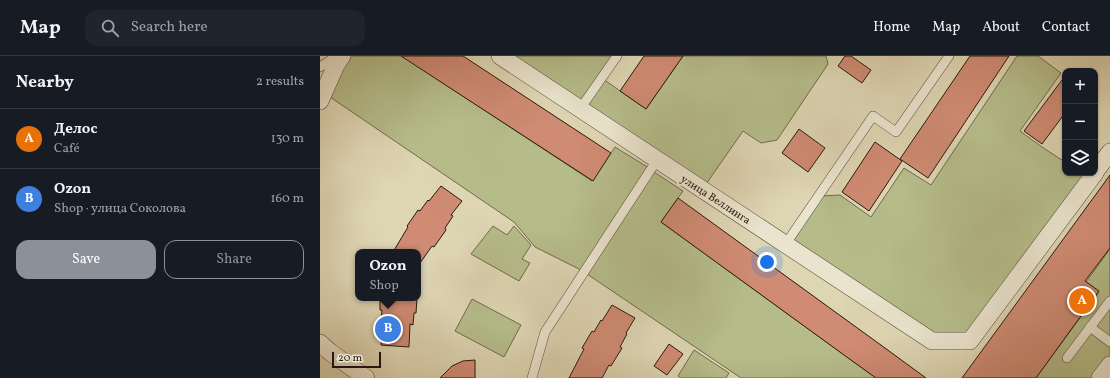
<!DOCTYPE html>
<html lang="en">
<head>
<meta charset="utf-8">
<style>
	:root { --surface:#171b24; --page:#20242c; --text:#f1f3f6; --muted:#9ea1a6; --line:#363941; --accent:#8c9099 }
	body { margin:0; font-family:Vollkorn,serif; background:var(--page); color:var(--text) }
	.controls { position:absolute; right:12px; top:12px; display:grid; overflow:hidden; border-radius:8px; box-shadow:0 1px 3px #0004 }
	.controls button { width:36px; height:36px; display:grid; place-items:center; padding:0; border:0; border-bottom:1px solid var(--line); background:var(--surface); color:var(--text); font:20px sans-serif }
	.scale { position:absolute; left:12px; bottom:10px; width:49px; box-sizing:border-box; padding-left:4px; border:2px solid #29180e; border-top:0; font-size:11px; line-height:14px; white-space:nowrap; color:#29180e; -webkit-text-stroke:3px #eae4ce; paint-order:stroke }
	.you { position:absolute; left:447px; top:206px; width:14px; height:14px; margin:-10px; border:3px solid #fff; border-radius:50%; background:#1a73e8; box-shadow:0 0 0 6px #1a73e833 }
	.badge { display:grid; place-items:center; width:26px; height:26px; border-radius:50%; background:var(--accent); color:#fff; font-size:13px; font-weight:700 }
	.pin { position:absolute; translate:-50% -50%; border:2px solid #fff; box-shadow:0 1px 4px #0006 }
	.popup { position:absolute; left:35px; top:193px; width:66px; height:52px; box-sizing:border-box; display:grid; place-content:center; border-radius:8px; background:var(--surface); filter:drop-shadow(0 1px 3px #0005); font-size:13px; white-space:nowrap; color:var(--muted) }
	.popup b { font-size:15px; color:var(--text) }
	.popup::after { content:''; position:absolute; left:50%; top:100%; margin-left:-8px; border:8px solid transparent; border-top-color:var(--surface) }
	.list { margin:0; padding:0; list-style:none }
	h2 { display:flex; justify-content:space-between; align-items:center; height:52px; margin:0; padding:0 16px; font-size:17px }
	h2 small { font-size:13px; font-weight:400; color:var(--muted) }
	.list li { display:grid; grid-template-columns:26px 1fr auto; gap:12px; align-items:center; box-sizing:border-box; height:60px; padding:0 16px; border-top:1px solid var(--line) }
	.list b { display:block; font-size:15px; white-space:nowrap }
	.list p { margin:0; font-size:13px; white-space:nowrap; color:var(--muted) }
	.list em { font-size:13px; font-style:normal; color:var(--muted) }
	.actions { display:flex; gap:8px; padding:12px 16px }
	.actions a { flex:1; padding:9px 0; border:1px solid var(--accent); border-radius:12px; text-align:center; font-size:14px; color:var(--accent) }
	.actions .main { background:var(--accent); color:#fff }
	.icon { flex:none; width:22px; height:22px; fill:none; stroke:currentColor; stroke-width:2; stroke-linecap:round; stroke-linejoin:round }
	.map { position:relative; flex:none; width:790px; height:322px; overflow:hidden }
	header { display:flex; align-items:center; gap:24px; box-sizing:border-box; height:56px; padding:0 20px; background:var(--surface); border-bottom:1px solid var(--line) }
	header strong { font-size:19px }
	nav { display:flex; gap:22px; margin-inline-start:auto; font-size:14px }
	.search { width:280px; height:36px; background:var(--page); display:flex; align-items:center; gap:10px; box-sizing:border-box; padding:0 14px; border-radius:12px; color:var(--muted); font-size:15px }
	main { display:flex }
	aside { flex:1; background:var(--surface) }
	.map>svg:first-child { display:block }
	.green { fill:#b5bc8a; stroke:#6f6a4c }
	.building { fill:#cf8b73; stroke:#29180e }
	.lines { fill:none; stroke-linecap:round; stroke-linejoin:round }
	.service-casing { stroke:#564737; stroke-width:10 }
	.minor-casing { stroke:#564737; stroke-width:18 }
	.service { stroke:#eae4ce; stroke-width:9 }
	.minor { stroke:#eae4ce; stroke-width:17 }
	.labels { text-anchor:middle; stroke-width:4; stroke-linejoin:round; paint-order:stroke }
	.street-label { font-size:11px; fill:#29180e; stroke:#eae4ce }
</style>
</head>
<body>
<header>
<strong>Map</strong>
<div class="search"><svg class="icon" aria-label="search" viewBox="0 0 24 24"><circle cx="10" cy="10" r="6"/><path d="M15 15l6 6"/></svg>Search here</div>
<nav><a>Home</a><a>Map</a><a>About</a><a>Contact</a></nav>
</header>
<main>
<aside>
<h2>Nearby<small>2 results</small></h2>
<ul class="list">
<li><span class="badge" style="background:#e8710a">A</span><div><b>Делос</b><p>Café</p></div><em>130 m</em></li>
<li><span class="badge" style="background:#3f7fe0">B</span><div><b>Ozon</b><p>Shop · улица Соколова</p></div><em>160 m</em></li>
</ul>
<div class="actions"><a class="main">Save</a><a>Share</a></div>
</aside>
<div class="map">
<svg width="790" height="322" viewBox="0 0 790 322">
	<rect width="100%" height="100%" fill="#ded5b3"/>
	<filter id="stains"><feTurbulence type="fractalNoise" baseFrequency=".005" numOctaves="4"/><feColorMatrix values="0 0 0 0 .2 0 0 0 0 .09 0 0 0 0 .02 0 0 0 .5 -.17"/></filter>
	<radialGradient id="worn" r=".72"><stop offset=".6" stop-color="#630" stop-opacity="0"/><stop offset="1" stop-color="#630" stop-opacity=".3"/></radialGradient>
	<g class="green">
		<polygon points="26,0 90,0 88,4 272,125 295,91 329,112 261,214 215,191 194,166 10,41"/>
		<polygon points="187,0 294,0 260,49"/>
		<polygon points="363,0 506,0 508,8 457,84 441,87 423,75 384,131 264,52 283,23 326,53"/>
		<polygon points="697,0 718,0 741,17 700,75 722,91 745,106 745,117 762,117 768,121 649,281 612,281 469,187 501,140 520,139 551,161 584,112 611,129"/>
		<polygon points="334,116 363,135 341,166 556,322 421,322 267,218"/>
		<polygon points="173,170 187,179 194,170 211,189 202,203 210,207 199,225 151,198"/>
		<polygon points="790,193 790,301 774,322 716,322 779,236 766,226"/>
		<polygon points="152,243 201,269 184,301 135,275"/>
		<polygon points="374,294 409,317 406,322 361,322 358,320"/>
	</g>
	<g class="building">
		<polygon points="81,0 143,0 291,97 273,125"/>
		<polygon points="324,0 363,0 326,53 300,35"/>
		<polygon points="525,0 531,0 551,14 542,27 518,10"/>
		<polygon points="650,0 689,0 608,122 580,103"/>
		<polygon points="745,20 745,57 722,88 704,75"/>
		<polygon points="479,73 505,92 488,116 462,97"/>
		<polygon points="555,86 582,105 549,155 522,136"/>
		<polygon points="790,119 790,192 765,225 779,235 716,322 642,322"/>
		<polygon points="121,130 142,145 131,159 133,160 125,172 126,174 114,191 112,190 98,210 98,196 73,196 88,171 87,170 98,154 100,155 108,144 109,145"/>
		<polygon points="358,142 565,292 606,322 556,322 524,299 341,166"/>
		<polygon points="60,242 97,242 96,257 94,257 93,269 90,268 89,291 61,289 63,267 61,267 62,254 60,254"/>
		<polygon points="292,249 315,262 306,277 307,278 300,291 302,292 291,310 289,309 282,322 249,322 264,293 262,292 272,275 274,276 281,264 282,265"/>
		<polygon points="349,288 363,298 347,319 334,310"/>
		<polygon points="155,304 155,322 120,322 132,310 143,305"/>
	</g>
	<g class="lines">
		<defs>
			<g id="service">
				<polyline points="0,11 17,0"/>
				<polyline points="260,53 297,0"/>
				<polyline points="465,189 553,60 576,76 629,0"/>
				<polyline points="770,271 790,286"/>
				<polyline points="747,302 790,245"/>
				<polyline points="212,322 225,276 337,104"/>
			</g>
			<g id="minor">
				<polyline points="180,0 612,285 650,285 775,117"/>
				<polyline points="0,45 16,9 22,0"/>
				<polyline points="775,116 790,96"/>
				<polyline points="0,287 10,296 46,322"/>
				<polyline points="780,322 790,309"/>
			</g>
		</defs>
		<use href="#service" class="service-casing"/>
		<use href="#minor" class="minor-casing"/>
		<use href="#service" class="service"/>
		<use href="#minor" class="minor"/>
	</g>
	<g class="labels">
		<g class="street-label">
			<text transform="translate(396 143) rotate(33)" y="4">улица Веллинга</text>
		</g>
	</g>
	<rect width="100%" height="100%" filter="url(#stains)"/>
	<rect width="100%" height="100%" fill="url(#worn)"/>
</svg>
<div class="controls">
<button>+</button>
<button>−</button>
<button><svg class="icon" aria-label="layers" viewBox="0 0 24 24"><path d="M12 4l9 5-9 5-9-5zM3 14l9 5 9-5"/></svg></button>
</div>
<div class="scale">20 m</div>
<div class="you"></div>
<div class="pin badge" style="left:762px;top:245px;background:#e8710a">A</div>
<div class="pin badge" style="left:68px;top:273px;background:#3f7fe0">B</div>
<div class="popup"><b>Ozon</b>Shop</div>
</div>
</main>
</body>
</html>
